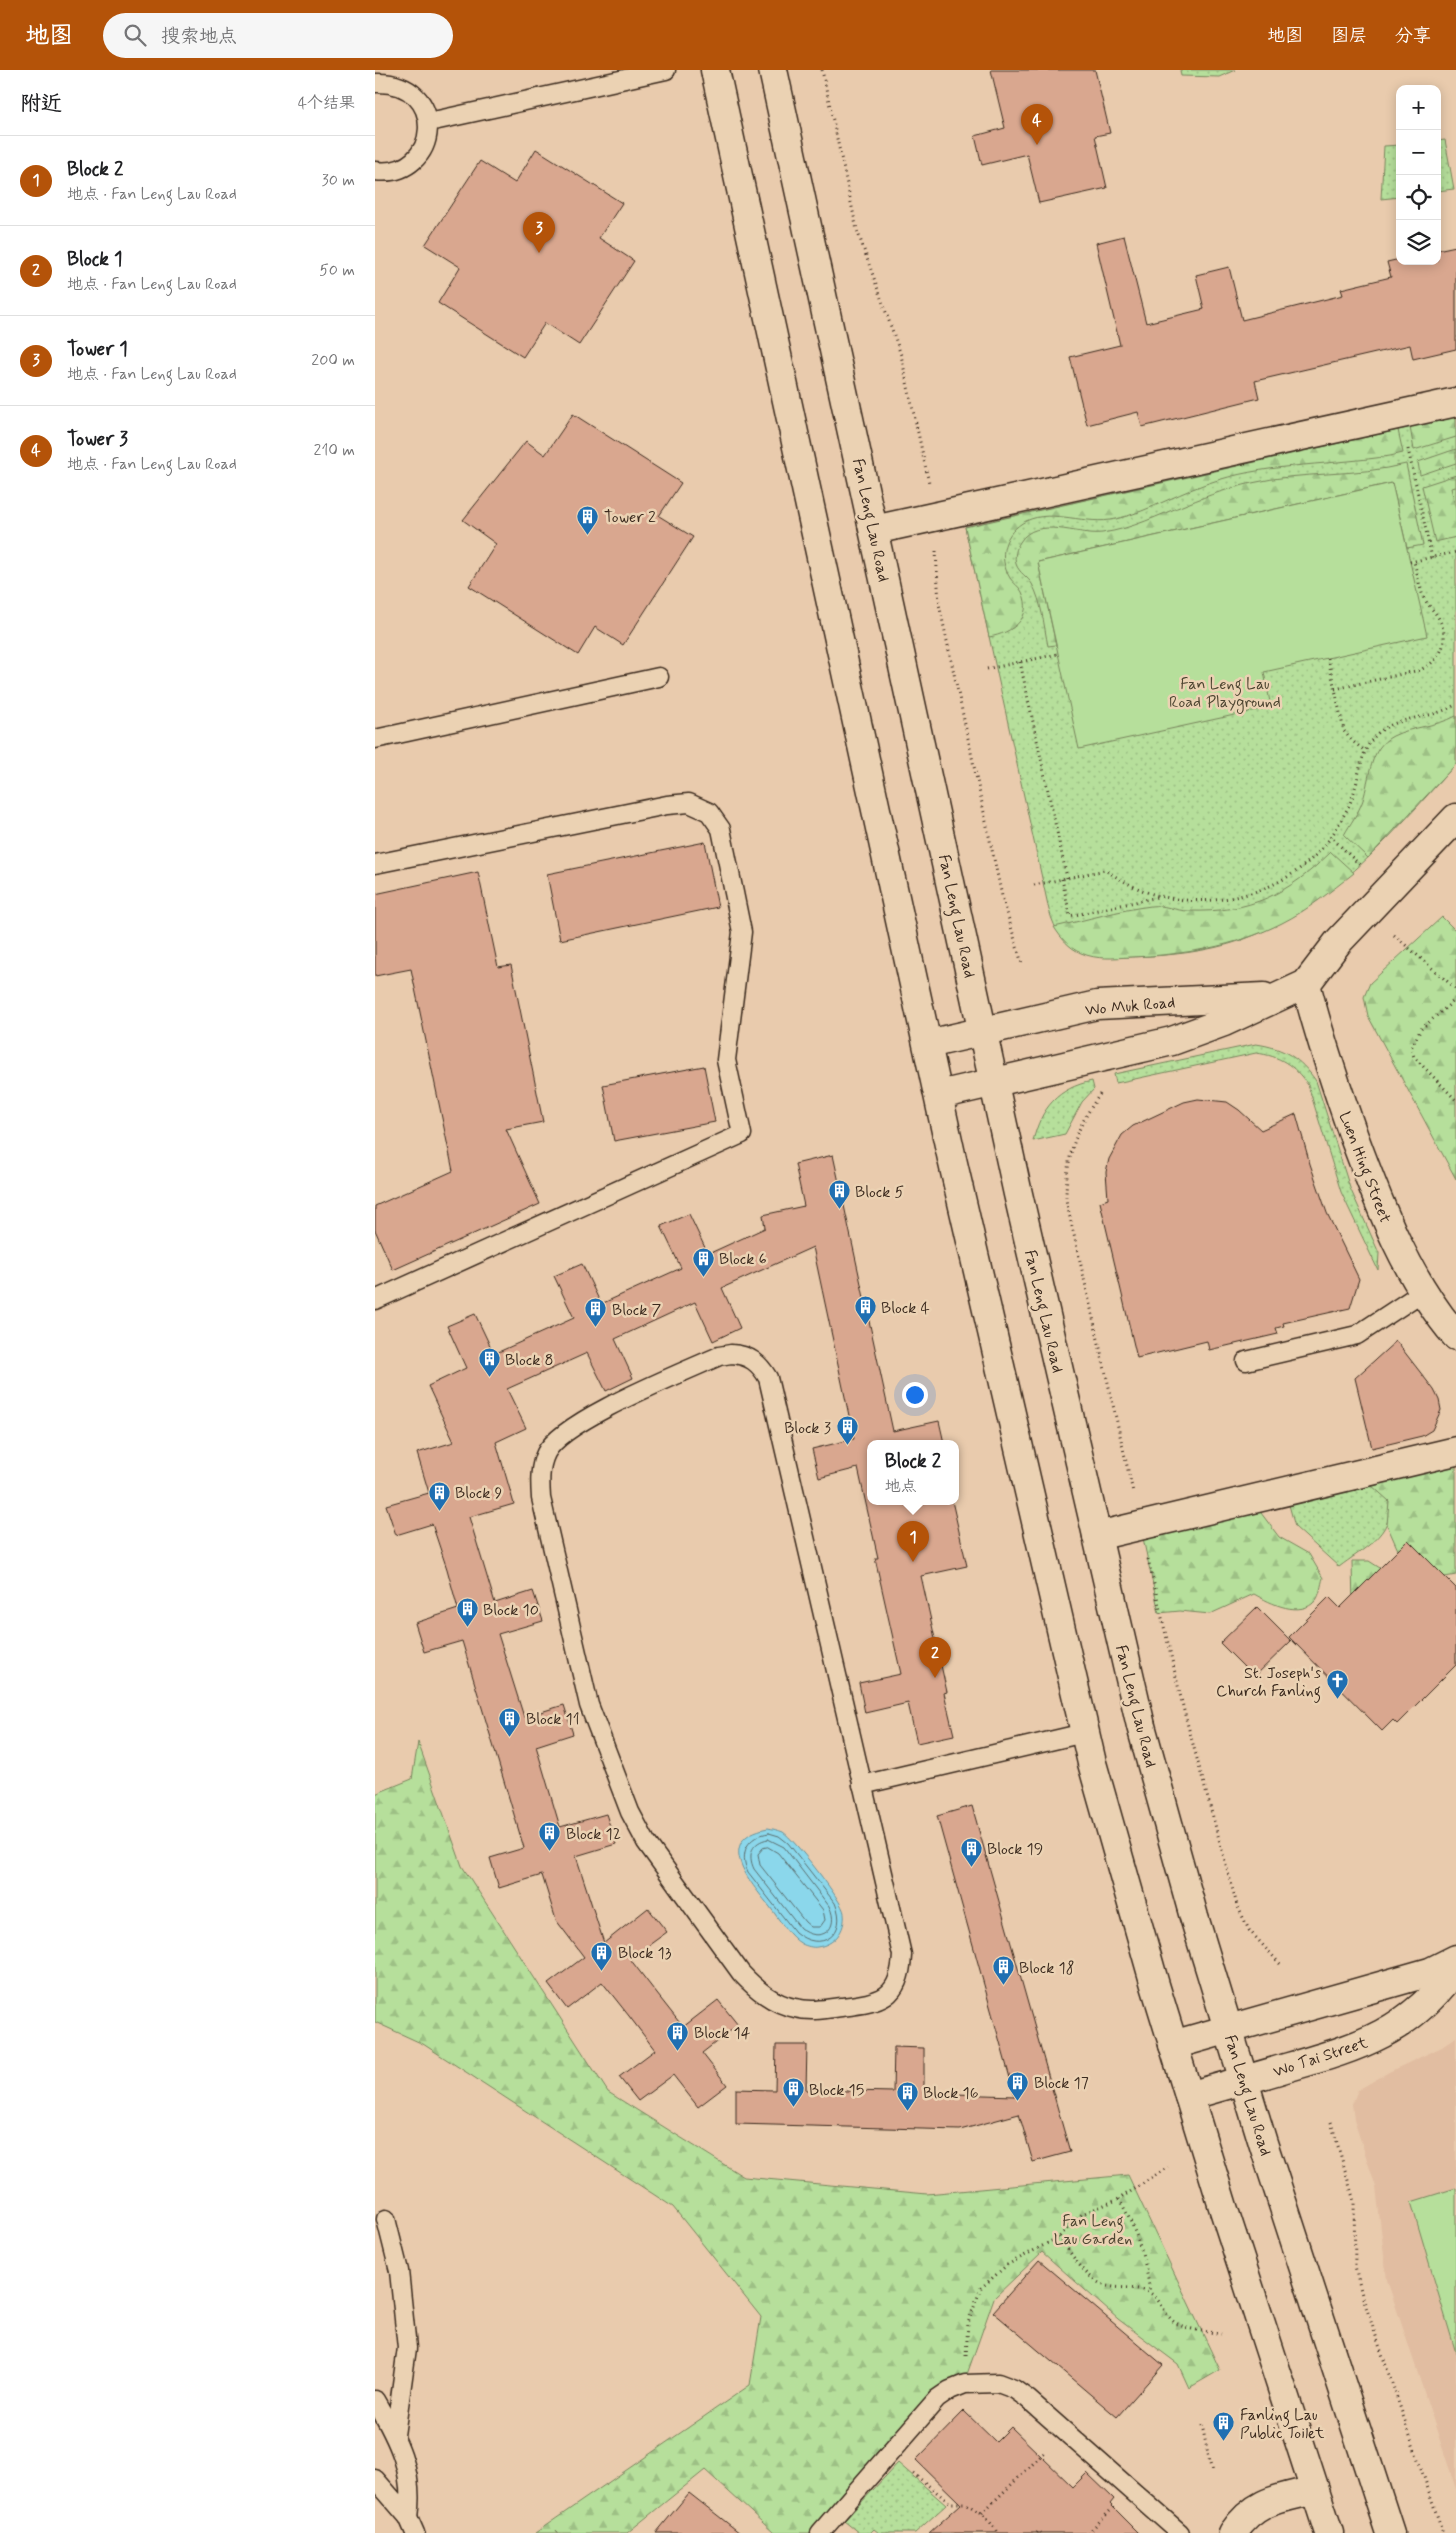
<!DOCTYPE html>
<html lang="zh">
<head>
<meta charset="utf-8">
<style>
	:root { --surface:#fff; --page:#f6f6f6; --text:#202124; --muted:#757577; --line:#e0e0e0; --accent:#b45309 }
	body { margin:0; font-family:Mynerve,"LXGW WenKai TC",sans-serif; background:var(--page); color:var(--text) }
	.controls { position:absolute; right:15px; top:15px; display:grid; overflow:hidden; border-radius:10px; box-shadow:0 2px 12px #0003 }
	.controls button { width:45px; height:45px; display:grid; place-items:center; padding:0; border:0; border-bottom:1px solid var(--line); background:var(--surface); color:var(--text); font:25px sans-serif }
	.you { position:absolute; left:539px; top:1324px; width:18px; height:18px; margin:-12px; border:4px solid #fff; border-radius:50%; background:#1a73e8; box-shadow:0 0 0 8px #1a73e833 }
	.badge { display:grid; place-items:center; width:32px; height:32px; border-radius:50%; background:var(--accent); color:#fff; font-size:16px; font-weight:700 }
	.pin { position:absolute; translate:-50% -41px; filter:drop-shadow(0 1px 2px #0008) }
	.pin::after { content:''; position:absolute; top:26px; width:18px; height:15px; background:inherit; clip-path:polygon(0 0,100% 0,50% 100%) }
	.popup { position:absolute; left:492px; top:1370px; width:92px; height:65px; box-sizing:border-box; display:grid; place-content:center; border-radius:10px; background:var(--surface); filter:drop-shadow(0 1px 4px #0005); font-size:16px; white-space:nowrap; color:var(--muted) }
	.popup b { font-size:19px; color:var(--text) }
	.popup::after { content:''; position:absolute; left:50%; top:100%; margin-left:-10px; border:10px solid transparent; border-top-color:var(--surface) }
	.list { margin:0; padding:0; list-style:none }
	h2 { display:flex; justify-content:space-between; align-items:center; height:65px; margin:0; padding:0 20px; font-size:21px }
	h2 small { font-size:16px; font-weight:400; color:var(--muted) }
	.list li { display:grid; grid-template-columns:32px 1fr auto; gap:15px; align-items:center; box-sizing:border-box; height:90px; padding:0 20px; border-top:1px solid var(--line) }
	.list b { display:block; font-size:19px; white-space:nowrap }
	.list p { margin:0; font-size:16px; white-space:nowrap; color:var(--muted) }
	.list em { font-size:16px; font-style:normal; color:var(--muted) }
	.icon { flex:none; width:28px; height:28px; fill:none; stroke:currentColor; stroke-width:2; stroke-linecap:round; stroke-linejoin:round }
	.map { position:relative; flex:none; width:1081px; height:2463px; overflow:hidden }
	header { display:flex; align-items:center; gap:30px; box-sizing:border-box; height:70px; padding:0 25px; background:var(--accent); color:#fff }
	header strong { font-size:24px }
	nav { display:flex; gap:28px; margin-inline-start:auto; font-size:18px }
	.search { width:350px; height:45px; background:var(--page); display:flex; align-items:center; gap:12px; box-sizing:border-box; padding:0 18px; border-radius:28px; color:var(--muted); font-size:19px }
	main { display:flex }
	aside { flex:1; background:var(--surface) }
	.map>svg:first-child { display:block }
	.built { fill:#e1bda1 }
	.green { fill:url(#green-dots); stroke:#78845c }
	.forest { fill:url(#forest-firs); stroke:#78845c }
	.pitch { fill:#b6df9b; stroke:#78845c }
	.water { fill:#8bd7eb; stroke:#6b9299 }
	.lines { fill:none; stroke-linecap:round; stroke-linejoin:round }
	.shore { stroke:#5b6f70; stroke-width:1 }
	.building { fill:#d9a78f; stroke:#3b2a1e }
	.lane-casing { stroke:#3b2a1e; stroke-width:21 }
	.street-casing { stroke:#3b2a1e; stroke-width:31 }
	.secondary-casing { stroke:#3b2a1e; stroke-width:31 }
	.path { stroke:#3b2a1e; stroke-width:3; stroke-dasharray:1 4; stroke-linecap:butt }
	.lane { stroke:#ebd2b3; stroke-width:18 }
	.street { stroke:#ebd2b3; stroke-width:28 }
	.secondary { stroke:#ebd2b3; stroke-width:28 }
	.labels { text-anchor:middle; stroke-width:5; stroke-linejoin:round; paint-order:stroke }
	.poi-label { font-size:16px; fill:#3b2a1e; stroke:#ebd2b3; text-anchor:start }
	.street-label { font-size:16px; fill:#3b2a1e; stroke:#ebd2b3 }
	.park-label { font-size:16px; fill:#4d4531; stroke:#ebd2b3 }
</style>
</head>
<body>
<header>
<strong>地图</strong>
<div class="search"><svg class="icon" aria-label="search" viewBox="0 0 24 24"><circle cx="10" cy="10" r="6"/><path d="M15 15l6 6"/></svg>搜索地点</div>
<nav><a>地图</a><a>图层</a><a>分享</a></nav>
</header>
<main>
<aside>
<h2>附近<small>4个结果</small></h2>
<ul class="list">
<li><span class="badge">1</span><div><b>Block 2</b><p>地点 · Fan Leng Lau Road</p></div><em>30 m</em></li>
<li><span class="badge">2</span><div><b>Block 1</b><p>地点 · Fan Leng Lau Road</p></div><em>50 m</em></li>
<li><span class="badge">3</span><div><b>Tower 1</b><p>地点 · Fan Leng Lau Road</p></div><em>200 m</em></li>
<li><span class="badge">4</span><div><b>Tower 3</b><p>地点 · Fan Leng Lau Road</p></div><em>210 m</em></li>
</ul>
</aside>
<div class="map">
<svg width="1081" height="2463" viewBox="0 0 1081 2463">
	<defs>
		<pattern id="green-dots" width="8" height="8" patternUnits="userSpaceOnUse" patternTransform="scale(1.25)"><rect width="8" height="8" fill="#b6df9b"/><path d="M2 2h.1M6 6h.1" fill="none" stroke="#9dc085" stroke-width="1.8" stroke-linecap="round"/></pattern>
		<pattern id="forest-firs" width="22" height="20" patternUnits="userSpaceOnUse" patternTransform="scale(1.25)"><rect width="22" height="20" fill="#b6df9b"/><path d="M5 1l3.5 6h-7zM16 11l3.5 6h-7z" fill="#9dc085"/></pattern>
	</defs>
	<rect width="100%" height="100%" fill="#e9cbad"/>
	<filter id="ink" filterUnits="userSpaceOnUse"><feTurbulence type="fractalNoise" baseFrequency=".02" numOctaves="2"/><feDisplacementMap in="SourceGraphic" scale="10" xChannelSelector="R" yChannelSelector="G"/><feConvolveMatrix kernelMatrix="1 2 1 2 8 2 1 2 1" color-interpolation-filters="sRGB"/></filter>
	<g filter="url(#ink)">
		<polygon class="built" points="1081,1967 1081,2419 1012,2210 1001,2117 979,2050 977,2034 983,2020 1014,2002 1067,1977"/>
		<g class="green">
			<polygon points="805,0 860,0 844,7 806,6"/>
			<polygon points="1070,70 1079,119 1062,121 1062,71"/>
			<polygon points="1025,75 1025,127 1006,129 1009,76"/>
			<path d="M1081,347V694C1018,762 959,838 867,870C832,882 793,886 755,887C714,889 686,884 674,840L590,457Z"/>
			<path d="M881,974C909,978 925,988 941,1011L975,1118L1004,1183L1003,1200L966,1122L933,1015C919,995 905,986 881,983L741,1013L739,1004Z"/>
			<path d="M717,1011L719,1019L707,1032L690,1064L658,1071C666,1038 683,1018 717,1011Z"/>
			<path d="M999,1409C1003,1415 1013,1425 1014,1432C1020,1464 986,1480 964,1497L920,1457L913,1431Z"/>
			<polygon points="523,2393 571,2435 540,2463 504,2463 499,2459 495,2463 484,2463 469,2451"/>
		</g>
		<g class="forest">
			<polygon points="1081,347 1081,367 1039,380 1035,357"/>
			<path d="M1023,360L1028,383L1015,386C958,395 899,393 843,410C808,420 776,441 741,449C711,456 678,438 651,451C629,462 622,487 635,508C638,513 644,516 647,522C659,548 637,563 614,567L590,457Z"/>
			<polygon points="1081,379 1081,393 1045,405 1043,392"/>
			<path d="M1031,394L1048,475L1032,478L1017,413L663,492L681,575L673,576C669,557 667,532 657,514C653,507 644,503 641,494C639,487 641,478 645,472C662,445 702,466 727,463C757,459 784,445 812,434C834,425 855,418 877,413C927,401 980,407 1031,394Z"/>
			<polygon points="1081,405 1081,417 1076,418 1081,439 1081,467 1060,472 1047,416"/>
			<path d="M1081,646V694L993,788L969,765C975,754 984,742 988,730C995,708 994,678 1018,666C1038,656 1061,657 1081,646Z"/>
			<path d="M956,782L979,803C956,821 933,840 907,853C860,877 808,885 755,887C739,888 722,890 706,883C694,878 686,868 679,857C711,850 744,840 776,836C788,834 801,841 814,841C875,843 913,824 956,782Z"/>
			<polygon points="1067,847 1081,861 1081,1109 993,946 989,927 995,913"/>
			<polygon points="1081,1391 1081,1505 1070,1507 1033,1470 1023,1480 1012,1455 1014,1431 996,1415"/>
			<path d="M883,1439L904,1467L934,1484L948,1508C946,1514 945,1525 941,1530C926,1549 895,1533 879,1524L835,1544L805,1541L784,1543L768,1468Z"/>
			<polygon points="977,1491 994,1491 1005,1498 978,1539"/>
			<polygon points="43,1672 87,1796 233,2022 369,2107 552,2124 753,2105 845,2300 814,2318 803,2294 743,2249 667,2182 619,2228 590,2310 452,2463 399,2463 330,2400 252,2463 184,2463 181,2460 183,2463 160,2463 375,2315 386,2247 298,2137 48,1974 0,1952 0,1724 37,1709"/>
		</g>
		<g class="pitch">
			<polygon points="1017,413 1052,566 889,602 896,637 704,679 663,492"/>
			<polygon points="1081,2118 1081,2283 1036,2132"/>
		</g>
		<path class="water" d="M393,1758C398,1759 403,1760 408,1762C419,1769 468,1831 469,1843C471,1861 459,1875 442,1877C438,1878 431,1876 427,1874C414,1867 404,1849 395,1837C375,1812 337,1769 393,1758Z"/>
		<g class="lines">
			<g class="shore">
				<path d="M394,1763L404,1766L413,1773L460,1833C474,1864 446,1884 420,1862L373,1802C364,1783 372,1766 394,1763Z"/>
				<path d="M393,1769L409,1777L454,1836C466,1860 445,1874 425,1858L379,1799C372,1784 377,1772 393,1769Z"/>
				<polygon points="393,1777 403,1783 448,1840 450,1850 445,1857 436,1857 430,1852 385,1795 383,1784 388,1778"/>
			</g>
		</g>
		<g class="building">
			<polygon points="616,0 720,0 735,63 720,66 732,118 664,133 652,84 607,95 600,66 630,58"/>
			<polygon points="161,79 247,133 224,168 259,191 204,275 170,253 148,287 63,233 85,197 50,175 105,91 140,113"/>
			<polygon points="749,166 771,253 829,239 821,205 854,197 867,250 968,225 966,219 1016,207 1012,192 1025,189 1025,191 1062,191 1062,180 1081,176 1081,279 1038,289 1035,275 880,311 884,328 767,357 763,342 712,355 695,287 745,275 721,173"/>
			<polygon points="198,344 306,413 284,446 318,467 248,575 220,557 203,585 94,516 121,474 88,450 151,371 170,385"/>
			<polygon points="330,772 343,837 185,870 172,804"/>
			<polygon points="103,802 123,897 136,895 168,1052 131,1059 165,1134 18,1200 0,1160 0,1136 78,1101 36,899 0,906 0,824"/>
			<polygon points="329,996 340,1052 239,1071 228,1015"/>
			<polygon points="823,1029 852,1032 864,1040 886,1060 921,1044 935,1094 952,1143 984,1209 975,1238 908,1253 909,1256 901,1258 903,1264 834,1280 832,1271 762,1288 725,1132 733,1129 731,1102 734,1089 747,1065 758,1056 809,1032"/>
			<polygon points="458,1085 518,1361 564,1351 569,1373 496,1373 496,1431 577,1431 592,1496 546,1506 572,1622 569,1623 579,1665 542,1673 533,1633 490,1643 484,1613 526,1604 500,1488 503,1488 483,1398 444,1408 437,1379 479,1369 438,1177 347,1218 365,1258 338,1271 320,1232 240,1269 258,1308 231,1321 212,1283 132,1319 151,1358 121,1372 139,1434 94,1447 120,1533 158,1521 168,1551 123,1564 149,1647 189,1635 198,1664 161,1676 185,1757 231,1744 241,1774 201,1786 229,1873 273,1838 292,1862 255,1889 282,1924 308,1957 343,1930 363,1955 327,1983 352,2015 323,2037 298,2005 263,2031 244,2007 280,1980 254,1946 227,1912 192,1939 173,1914 209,1887 181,1850 167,1805 124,1818 115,1788 149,1778 87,1571 49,1582 40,1553 83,1539 72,1499 57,1454 21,1465 11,1435 54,1423 42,1383 79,1372 53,1316 91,1298 72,1256 100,1244 119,1284 199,1248 179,1206 207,1194 226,1234 306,1198 286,1156 314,1144 333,1184 390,1158 388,1145 429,1136 420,1094"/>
			<polygon points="1021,1271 1059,1320 1064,1330 1066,1340 1057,1360 1047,1366 997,1378 980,1308"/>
			<polygon points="1033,1470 1081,1518 1081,1595 1022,1654 1018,1650 1007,1661 914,1567 954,1527 965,1538"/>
			<polygon points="882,1537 916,1571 879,1607 845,1573"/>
			<polygon points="597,1736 695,2082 658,2092 644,2044 585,2060 361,2054 361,2019 400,2020 401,1975 432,1975 431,2020 518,2022 519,1977 549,1978 549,2023 640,2026 562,1746"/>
			<polygon points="664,2190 788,2295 742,2347 618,2242"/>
			<polygon points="589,2341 621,2372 636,2357 698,2417 712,2403 739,2429 735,2434 764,2463 554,2463 586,2434 541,2390"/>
			<polygon points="314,2423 365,2463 281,2463"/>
		</g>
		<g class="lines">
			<defs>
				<g id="lane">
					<path d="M0,13C75,10 66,110 0,101"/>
					<polyline points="54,52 291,0"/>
					<polyline points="0,669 284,607"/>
					<polyline points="0,794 292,735 314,733 334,742 346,759 367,862 351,990 367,1064 0,1230"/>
					<path d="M356,1284C375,1285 384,1293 393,1308L527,1885C525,1930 505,1932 466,1937C451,1939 436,1942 420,1938C398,1934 381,1919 366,1903L271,1772L255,1742L214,1635L166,1428C165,1413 164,1397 171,1383C187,1350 307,1303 344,1286Z"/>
					<polyline points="871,1291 982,1265 1049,1221"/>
					<polyline points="487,1715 709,1663"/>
					<polyline points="11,2149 24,2201 32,2278 20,2365"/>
					<path d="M0,2330C22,2368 40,2402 33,2447"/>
					<polyline points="0,2409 33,2447 40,2463"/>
					<polyline points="445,2463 562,2329 575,2320 590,2314 623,2313 639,2319 653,2329 805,2463"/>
				</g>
				<g id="street">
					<polyline points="499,460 1081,332"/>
					<path d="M931,914C944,966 961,1016 979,1067C1005,1137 1032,1209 1081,1266"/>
					<polyline points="722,1466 1081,1381"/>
					<polyline points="798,1975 1055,1902 1081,1889"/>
					<path d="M814,2026C848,2016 881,2007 914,1997C985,1977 1036,1961 1081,1898"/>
					<path d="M858,2463C880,2430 904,2429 940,2420"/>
				</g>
				<g id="secondary">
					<polyline points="340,0 577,1089 717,1693 780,1915 848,2137 954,2463"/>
					<polyline points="398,0 643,1124 766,1656 819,1847 888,2073 1015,2463"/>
					<polyline points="553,974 722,935 889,927"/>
					<polyline points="564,1025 797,971 849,952 931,914 963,872 1081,748"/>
				</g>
			</defs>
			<use href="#lane" class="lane-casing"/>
			<use href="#street" class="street-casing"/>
			<use href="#secondary" class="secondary-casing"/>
			<g class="path">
				<polyline points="447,0 482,160 526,285 554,413"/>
				<polyline points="1033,379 1057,488"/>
				<polyline points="561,481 564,534 627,826 647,894"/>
				<polyline points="1035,492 1081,482"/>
				<polyline points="953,588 969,661 976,670 990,681"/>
				<polyline points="645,592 692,808"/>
				<polyline points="612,599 683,584"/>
				<path d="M960,619L1045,600C1066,591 1076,570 1064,549C1060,541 1052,535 1048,526C1044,515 1042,503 1039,492"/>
				<polyline points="955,766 987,797"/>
				<polyline points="687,809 695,846 783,827"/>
				<path d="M659,815L730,800C746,810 763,820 781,825C849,843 931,817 965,752C969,745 974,737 977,728C985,707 984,682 1001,665C1022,644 1057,651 1081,634"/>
				<polyline points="1019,865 1081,919"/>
				<polyline points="1081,929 1046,959 1036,978 1039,987 1081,1030"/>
				<path d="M725,1024C700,1060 691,1086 691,1130L758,1422"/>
				<polyline points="773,1489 810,1645 862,1835 874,1860 907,1896"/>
				<polyline points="956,2052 979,2131 980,2196 987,2225 1068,2463"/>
				<path d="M744,2129C761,2158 771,2190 775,2223"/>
				<path d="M684,2167C695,2182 713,2212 732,2216C746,2219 759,2216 773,2222C784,2227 788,2240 795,2248C805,2260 831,2261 846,2264"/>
				<polyline points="591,2286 593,2253 606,2218 632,2195 684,2167 707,2144 744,2129 793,2097"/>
				<polyline points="827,2355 837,2403"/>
				<polyline points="538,2403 575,2433 589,2433 607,2443 624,2463"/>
				<polyline points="607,2443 669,2383"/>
				<polyline points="662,2463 664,2461 666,2463"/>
				<polyline points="713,2463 735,2441"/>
			</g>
			<use href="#lane" class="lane"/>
			<use href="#street" class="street"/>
			<use href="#secondary" class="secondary"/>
		</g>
	</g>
	<defs>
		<symbol id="building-pin" viewBox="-11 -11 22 30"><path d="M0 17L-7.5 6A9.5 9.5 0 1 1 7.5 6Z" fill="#1f6fb2" stroke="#ebd2b3"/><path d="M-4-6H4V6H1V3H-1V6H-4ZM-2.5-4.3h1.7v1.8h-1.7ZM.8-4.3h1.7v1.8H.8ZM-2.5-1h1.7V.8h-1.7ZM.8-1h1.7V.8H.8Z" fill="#fff"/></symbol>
		<symbol id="church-pin" viewBox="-11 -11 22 30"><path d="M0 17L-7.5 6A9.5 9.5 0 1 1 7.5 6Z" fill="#1f6fb2" stroke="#ebd2b3"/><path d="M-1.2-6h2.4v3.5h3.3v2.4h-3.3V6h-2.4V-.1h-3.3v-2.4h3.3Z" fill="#fff"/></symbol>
	</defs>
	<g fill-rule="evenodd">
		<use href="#building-pin" x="200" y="434" width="25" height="34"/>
		<use href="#building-pin" x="452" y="1108" width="25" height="34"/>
		<use href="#building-pin" x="316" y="1176" width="25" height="34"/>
		<use href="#building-pin" x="478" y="1224" width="25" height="34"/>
		<use href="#building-pin" x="208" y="1226" width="25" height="34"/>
		<use href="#building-pin" x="102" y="1276" width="25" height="34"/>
		<use href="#building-pin" x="460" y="1344" width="25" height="34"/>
		<use href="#building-pin" x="52" y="1410" width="25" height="34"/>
		<use href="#building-pin" x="80" y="1526" width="25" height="34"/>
		<use href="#church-pin" x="950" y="1598" width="25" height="34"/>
		<use href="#building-pin" x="122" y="1636" width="25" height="34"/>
		<use href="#building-pin" x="162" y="1750" width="25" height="34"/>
		<use href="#building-pin" x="584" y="1766" width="25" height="34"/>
		<use href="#building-pin" x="214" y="1870" width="25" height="34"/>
		<use href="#building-pin" x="616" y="1884" width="25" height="34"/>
		<use href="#building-pin" x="290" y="1950" width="25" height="34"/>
		<use href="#building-pin" x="630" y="2000" width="25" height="34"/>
		<use href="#building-pin" x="406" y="2006" width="25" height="34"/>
		<use href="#building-pin" x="520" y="2010" width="25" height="34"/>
		<use href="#building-pin" x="836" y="2340" width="25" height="34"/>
	</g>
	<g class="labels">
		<g class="poi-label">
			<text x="229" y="452">Tower 2</text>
			<text x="480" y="1127">Block 5</text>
			<text x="344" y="1194">Block 6</text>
			<text x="506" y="1243">Block 4</text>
			<text x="237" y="1245">Block 7</text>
			<text x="130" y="1295">Block 8</text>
			<text x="456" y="1363" text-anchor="end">Block 3</text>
			<text x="80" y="1428">Block 9</text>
			<text x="108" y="1545">Block 10</text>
			<text x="946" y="1608" text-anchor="end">St. Joseph's<tspan x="946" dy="18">Church Fanling</tspan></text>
			<text x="151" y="1654">Block 11</text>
			<text x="191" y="1769">Block 12</text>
			<text x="612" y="1784">Block 19</text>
			<text x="243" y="1888">Block 13</text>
			<text x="644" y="1903">Block 18</text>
			<text x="319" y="1968">Block 14</text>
			<text x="659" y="2018">Block 17</text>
			<text x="434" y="2025">Block 15</text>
			<text x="548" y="2028">Block 16</text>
			<text x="865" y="2350">Fanling Lau<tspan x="865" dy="18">Public Toilet</tspan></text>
		</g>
		<g class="street-label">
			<text transform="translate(497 450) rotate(78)" y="6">Fan Leng Lau Road</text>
			<text transform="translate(583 846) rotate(78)" y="6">Fan Leng Lau Road</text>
			<text transform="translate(755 935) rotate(-5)" y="6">Wo Muk Road</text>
			<text transform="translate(991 1097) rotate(69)" y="6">Luen Hing Street</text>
			<text transform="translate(670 1241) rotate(77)" y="6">Fan Leng Lau Road</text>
			<text transform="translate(762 1636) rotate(76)" y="6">Fan Leng Lau Road</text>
			<text transform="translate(945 1986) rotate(-18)" y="6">Wo Tai Street</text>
			<text transform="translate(874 2025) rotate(73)" y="6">Fan Leng Lau Road</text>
		</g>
		<g class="park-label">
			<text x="850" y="619">Fan Leng Lau<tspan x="850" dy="18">Road Playground</tspan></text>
			<text x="718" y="2156">Fan Leng<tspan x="718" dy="18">Lau Garden</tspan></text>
		</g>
	</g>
</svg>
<div class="controls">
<button>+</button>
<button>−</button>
<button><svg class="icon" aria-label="locate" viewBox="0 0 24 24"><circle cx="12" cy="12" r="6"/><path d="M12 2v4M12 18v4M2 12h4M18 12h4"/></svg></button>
<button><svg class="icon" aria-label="layers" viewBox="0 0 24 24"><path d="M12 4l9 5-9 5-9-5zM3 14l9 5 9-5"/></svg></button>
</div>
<div class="you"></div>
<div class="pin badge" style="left:538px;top:1492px">1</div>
<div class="popup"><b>Block 2</b>地点</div>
<div class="pin badge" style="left:560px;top:1608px">2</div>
<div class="pin badge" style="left:164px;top:183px">3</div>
<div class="pin badge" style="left:662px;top:75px">4</div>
</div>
</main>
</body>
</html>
